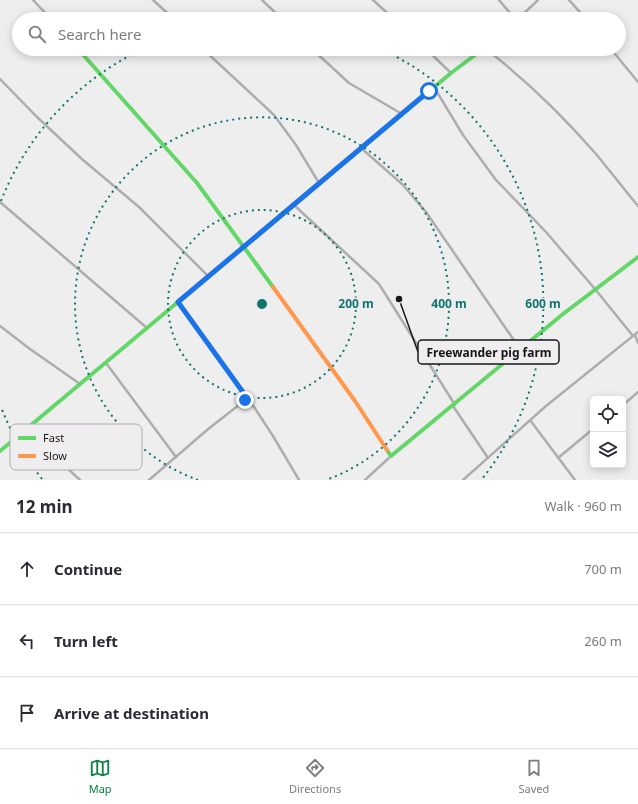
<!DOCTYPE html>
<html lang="en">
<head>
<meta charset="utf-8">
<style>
	:root { --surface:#fff; --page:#f2f2f3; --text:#2b2b33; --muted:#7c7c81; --line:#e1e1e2; --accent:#0b8043 }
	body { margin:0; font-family:"Noto Sans",sans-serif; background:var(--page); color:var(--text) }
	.controls { position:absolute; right:12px; bottom:12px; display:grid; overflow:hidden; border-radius:6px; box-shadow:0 2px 10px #0003 }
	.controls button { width:36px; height:36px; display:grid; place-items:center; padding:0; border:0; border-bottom:1px solid var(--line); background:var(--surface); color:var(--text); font:20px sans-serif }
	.stop { position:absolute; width:12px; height:12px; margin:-9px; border:3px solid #1a73e8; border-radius:50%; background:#fff }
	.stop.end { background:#1a73e8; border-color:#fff; box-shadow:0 1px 4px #0008 }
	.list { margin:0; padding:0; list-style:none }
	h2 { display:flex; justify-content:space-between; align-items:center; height:52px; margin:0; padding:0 16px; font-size:17px }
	h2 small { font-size:13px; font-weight:400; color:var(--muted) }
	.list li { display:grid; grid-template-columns:26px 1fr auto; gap:12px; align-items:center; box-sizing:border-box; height:72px; padding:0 16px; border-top:1px solid var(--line) }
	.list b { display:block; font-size:15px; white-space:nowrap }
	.list em { font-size:13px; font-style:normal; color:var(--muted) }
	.icon { flex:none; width:22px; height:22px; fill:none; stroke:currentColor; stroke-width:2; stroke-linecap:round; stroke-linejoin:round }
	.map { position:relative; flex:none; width:638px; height:480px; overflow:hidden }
	.search { position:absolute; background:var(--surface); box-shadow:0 2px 10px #0003; left:12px; right:12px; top:12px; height:44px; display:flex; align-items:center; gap:10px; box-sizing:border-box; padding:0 14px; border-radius:22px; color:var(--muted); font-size:15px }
	.sheet { height:268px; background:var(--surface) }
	nav { display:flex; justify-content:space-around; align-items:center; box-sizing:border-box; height:56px; border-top:1px solid var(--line); background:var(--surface); font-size:11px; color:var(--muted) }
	nav a { display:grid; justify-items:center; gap:2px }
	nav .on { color:var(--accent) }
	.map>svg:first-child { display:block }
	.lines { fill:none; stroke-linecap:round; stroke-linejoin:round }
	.street { stroke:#aeadae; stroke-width:2.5 }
	.fast { stroke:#63d668; stroke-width:4 }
	.slow { stroke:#ff974d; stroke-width:4 }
	.route { stroke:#1a73e8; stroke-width:5 }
	.ring { fill:none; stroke:#0f766e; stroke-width:2; stroke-dasharray:2 4 }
	.key { fill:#f0edf0; stroke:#afadaf; stroke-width:1 }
	.key-label { font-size:11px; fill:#181718 }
	.centre { fill:#0f766e; stroke:#f0edf0; stroke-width:2 }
	.ring-label { font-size:12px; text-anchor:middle; font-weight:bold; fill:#0f766e; stroke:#f0edf0; stroke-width:3; stroke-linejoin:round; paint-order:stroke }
	.leader { fill:none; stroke:#181718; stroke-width:1.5 }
	.callout-dot { fill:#181718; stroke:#f0edf0; stroke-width:1.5 }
	.callout { fill:#f0edf0; stroke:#181718; stroke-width:1.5 }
	.callout-label { font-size:12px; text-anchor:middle; font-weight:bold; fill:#181718 }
</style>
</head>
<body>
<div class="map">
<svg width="638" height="480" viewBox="0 0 638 480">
	<rect width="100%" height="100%" fill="#efeeef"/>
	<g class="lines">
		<g class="street">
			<polyline points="33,0 51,19"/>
			<polyline points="153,0 174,19"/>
			<polyline points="262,0 282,19"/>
			<polyline points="373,0 394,19"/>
			<polyline points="499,0 515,19"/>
			<polyline points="569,0 586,19"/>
			<polyline points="518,19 538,0"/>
			<polyline points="203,49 274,115 296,145 319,183"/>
			<polyline points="312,49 349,83 402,114"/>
			<polyline points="426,49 451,73"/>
			<path d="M486,49C526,80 563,116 596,154C610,171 624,189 638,206"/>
			<polyline points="611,49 638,82"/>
			<polyline points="0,79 37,117 83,160 139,207 208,276"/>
			<polyline points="434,87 463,135 496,180 546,232 595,289 633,336"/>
			<polyline points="361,148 402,184 426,212 520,349"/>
			<polyline points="0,202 147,328"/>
			<polyline points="294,205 379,284 455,405"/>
			<polyline points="0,326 30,349 80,384"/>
			<polyline points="635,335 638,343"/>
			<polyline points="106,363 176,457"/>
			<polyline points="246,398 254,407 273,436 299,480"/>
			<polyline points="623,405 638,392"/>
			<polyline points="453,406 488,458"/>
			<polyline points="530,420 575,480"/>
			<polyline points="26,430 80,480"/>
			<polyline points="558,458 593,429"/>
			<polyline points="149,480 207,430 244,401 246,398 245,395 178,302"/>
			<polyline points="365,480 391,456"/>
			<polyline points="463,480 546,406 638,332"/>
		</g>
		<g class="fast">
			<polyline points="78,49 197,183 273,287"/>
			<polyline points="327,177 451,73 483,49"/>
			<polyline points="387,450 391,456 563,314 638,257"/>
			<polyline points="0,451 215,271"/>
		</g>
		<g class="slow">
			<polyline points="215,271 327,177"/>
			<polyline points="273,287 355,401 387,450"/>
		</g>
	</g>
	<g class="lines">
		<polyline class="route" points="245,400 245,395 178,302 429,91"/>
	</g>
	<g class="ring">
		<circle cx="262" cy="304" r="94"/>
		<path d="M198 480A187 187 0 1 1 326 480"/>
		<path d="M42 479A281 281 0 0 1 1 407M1 201A281 281 0 0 1 143 49M381 49A281 281 0 0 1 482 479"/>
	</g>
	<rect x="10" y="424" width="132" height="46" rx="6" class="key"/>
	<rect x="18" y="436" width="18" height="4" fill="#63d668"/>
	<rect x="18" y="454" width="18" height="4" fill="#ff974d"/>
	<g class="key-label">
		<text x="43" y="442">Fast</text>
		<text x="43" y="460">Slow</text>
	</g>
	<circle cx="262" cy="304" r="6" class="centre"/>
	<g class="ring-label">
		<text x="356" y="308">200 m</text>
		<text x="449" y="308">400 m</text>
		<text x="543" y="308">600 m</text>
	</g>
	<path class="leader" d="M399 299L418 352"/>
	<circle class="callout-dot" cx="399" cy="299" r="4"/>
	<rect class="callout" x="418" y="340" width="141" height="24" rx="4"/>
	<g class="callout-label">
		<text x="489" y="357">Freewander pig farm</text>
	</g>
</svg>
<div class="controls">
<button><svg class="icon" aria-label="locate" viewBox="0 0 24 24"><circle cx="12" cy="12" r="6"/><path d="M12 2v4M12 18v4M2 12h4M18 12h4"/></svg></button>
<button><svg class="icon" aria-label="layers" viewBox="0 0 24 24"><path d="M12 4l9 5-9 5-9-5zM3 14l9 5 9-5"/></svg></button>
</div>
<div class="stop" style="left:429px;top:91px"></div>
<div class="stop end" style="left:245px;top:400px"></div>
<div class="search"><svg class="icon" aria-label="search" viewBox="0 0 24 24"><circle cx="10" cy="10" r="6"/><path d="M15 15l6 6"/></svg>Search here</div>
</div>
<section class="sheet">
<h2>12 min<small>Walk · 960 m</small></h2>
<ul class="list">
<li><svg class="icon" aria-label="ahead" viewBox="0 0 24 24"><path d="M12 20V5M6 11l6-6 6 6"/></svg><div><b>Continue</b></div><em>700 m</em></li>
<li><svg class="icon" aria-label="left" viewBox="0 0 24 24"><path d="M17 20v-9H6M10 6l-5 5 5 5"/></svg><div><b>Turn left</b></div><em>260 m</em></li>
<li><svg class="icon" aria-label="arrive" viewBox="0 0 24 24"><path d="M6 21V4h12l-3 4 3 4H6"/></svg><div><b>Arrive at destination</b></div></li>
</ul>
</section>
<nav>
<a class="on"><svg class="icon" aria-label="map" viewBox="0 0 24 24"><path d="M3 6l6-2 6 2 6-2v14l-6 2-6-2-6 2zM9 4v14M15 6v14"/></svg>Map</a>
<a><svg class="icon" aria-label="directions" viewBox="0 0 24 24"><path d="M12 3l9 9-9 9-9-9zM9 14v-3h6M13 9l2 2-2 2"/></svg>Directions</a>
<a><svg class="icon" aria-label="saved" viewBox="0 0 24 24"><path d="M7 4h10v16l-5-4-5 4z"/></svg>Saved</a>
</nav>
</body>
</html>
